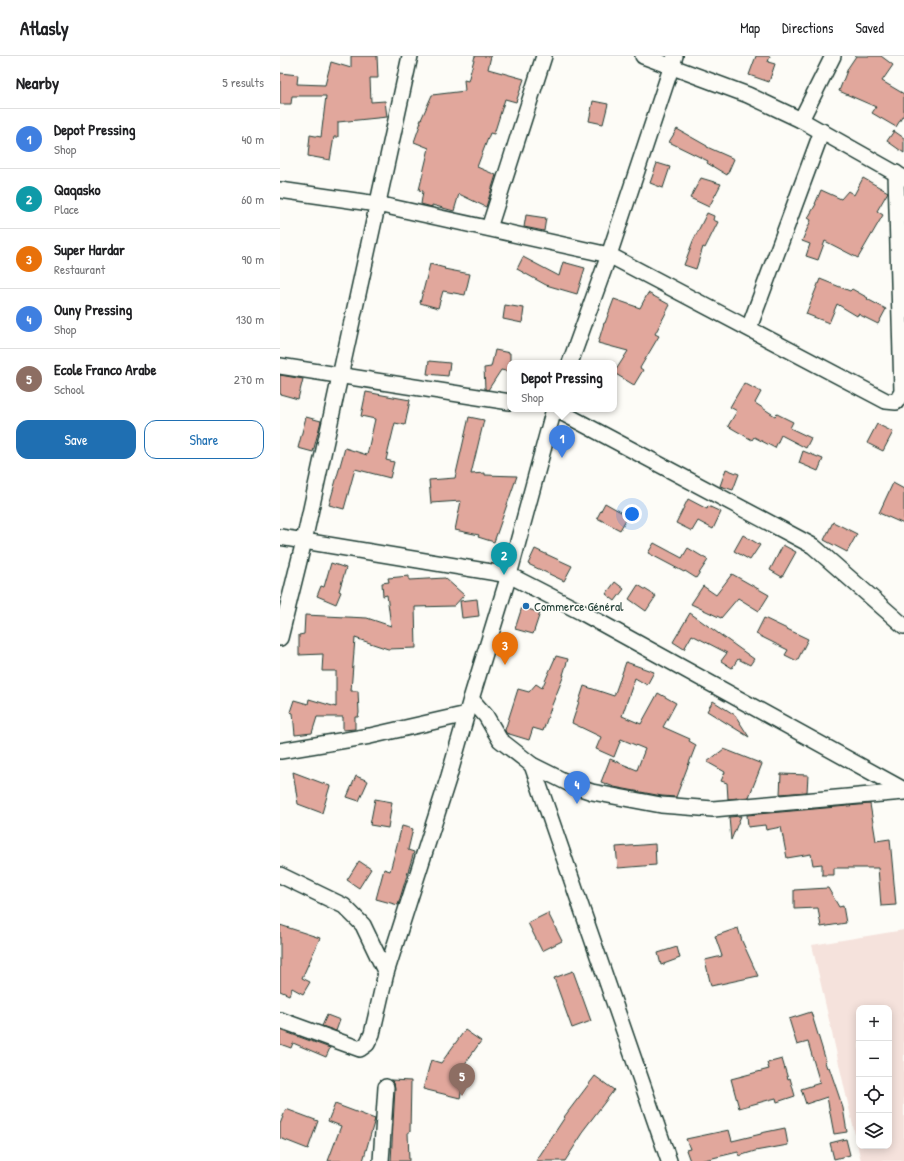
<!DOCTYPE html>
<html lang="en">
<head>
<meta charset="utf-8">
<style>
	:root { --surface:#fff; --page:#f2f2f2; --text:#202124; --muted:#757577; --line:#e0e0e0; --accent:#1f6fb2 }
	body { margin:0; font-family:"Patrick Hand",sans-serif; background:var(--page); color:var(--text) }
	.controls { position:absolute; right:12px; bottom:12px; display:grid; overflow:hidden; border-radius:8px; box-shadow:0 2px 10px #0003 }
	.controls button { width:36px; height:36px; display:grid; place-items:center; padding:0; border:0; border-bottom:1px solid var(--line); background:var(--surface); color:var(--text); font:20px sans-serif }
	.you { position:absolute; left:352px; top:458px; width:14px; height:14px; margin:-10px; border:3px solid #fff; border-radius:50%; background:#1a73e8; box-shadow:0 0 0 6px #1a73e833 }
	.badge { display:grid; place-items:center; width:26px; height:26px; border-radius:50%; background:var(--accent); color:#fff; font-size:13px; font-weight:700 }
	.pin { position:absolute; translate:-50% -33px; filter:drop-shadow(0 1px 2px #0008) }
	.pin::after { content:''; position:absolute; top:21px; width:14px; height:12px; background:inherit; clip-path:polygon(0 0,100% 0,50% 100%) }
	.popup { position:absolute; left:227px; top:304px; width:110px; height:52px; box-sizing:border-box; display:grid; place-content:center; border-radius:8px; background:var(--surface); filter:drop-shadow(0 1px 3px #0005); font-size:13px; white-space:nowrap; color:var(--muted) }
	.popup b { font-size:15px; color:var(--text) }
	.popup::after { content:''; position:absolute; left:50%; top:100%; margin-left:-8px; border:8px solid transparent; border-top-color:var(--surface) }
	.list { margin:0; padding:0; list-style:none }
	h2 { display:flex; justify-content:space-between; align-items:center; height:52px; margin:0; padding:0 16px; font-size:17px }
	h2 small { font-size:13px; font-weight:400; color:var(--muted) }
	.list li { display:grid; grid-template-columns:26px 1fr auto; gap:12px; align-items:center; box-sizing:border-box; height:60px; padding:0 16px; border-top:1px solid var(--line) }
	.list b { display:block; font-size:15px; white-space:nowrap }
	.list p { margin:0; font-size:13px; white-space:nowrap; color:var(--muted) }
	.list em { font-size:13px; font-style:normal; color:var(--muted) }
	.actions { display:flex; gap:8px; padding:12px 16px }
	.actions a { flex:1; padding:9px 0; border:1px solid var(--accent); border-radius:12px; text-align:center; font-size:14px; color:var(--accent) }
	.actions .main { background:var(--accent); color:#fff }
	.icon { flex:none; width:22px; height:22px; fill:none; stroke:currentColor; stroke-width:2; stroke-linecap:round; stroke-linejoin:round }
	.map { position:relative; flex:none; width:624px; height:1105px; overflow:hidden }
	header { display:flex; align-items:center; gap:24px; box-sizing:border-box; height:56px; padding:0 20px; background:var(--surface); border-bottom:1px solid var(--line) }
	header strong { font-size:19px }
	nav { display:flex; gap:22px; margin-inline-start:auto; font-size:14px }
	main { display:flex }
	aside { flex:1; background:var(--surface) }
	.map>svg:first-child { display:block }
	.built { fill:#f5e2dc; fill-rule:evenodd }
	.building { fill:#e1a79c; stroke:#1f3d34 }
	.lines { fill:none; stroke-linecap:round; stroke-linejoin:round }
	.street-casing { stroke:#1f3d34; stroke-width:18 }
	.street { stroke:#fdfcf7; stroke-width:15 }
	.poi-dot { fill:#1f6fb2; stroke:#fdfcf7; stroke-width:1.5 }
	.labels { text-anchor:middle; stroke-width:3; stroke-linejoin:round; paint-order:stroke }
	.poi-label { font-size:13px; fill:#1f3d34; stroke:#fdfcf7; text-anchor:start }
</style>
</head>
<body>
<header>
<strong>Atlasly</strong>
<nav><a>Map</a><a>Directions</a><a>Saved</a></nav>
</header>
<main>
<aside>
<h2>Nearby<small>5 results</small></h2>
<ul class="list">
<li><span class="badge" style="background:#3f7fe0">1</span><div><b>Depot Pressing</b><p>Shop</p></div><em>40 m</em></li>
<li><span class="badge" style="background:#0f9aa8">2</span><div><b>Qaqasko</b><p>Place</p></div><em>60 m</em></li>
<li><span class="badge" style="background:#e8710a">3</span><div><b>Super Hardar</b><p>Restaurant</p></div><em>90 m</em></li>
<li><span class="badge" style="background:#3f7fe0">4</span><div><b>Ouny Pressing</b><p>Shop</p></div><em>130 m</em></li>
<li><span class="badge" style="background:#8d6e63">5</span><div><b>Ecole Franco Arabe</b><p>School</p></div><em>270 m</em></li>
</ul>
<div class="actions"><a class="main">Save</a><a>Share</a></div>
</aside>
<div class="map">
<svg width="624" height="1105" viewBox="0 0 624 1105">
	<rect width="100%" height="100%" fill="#fdfcf7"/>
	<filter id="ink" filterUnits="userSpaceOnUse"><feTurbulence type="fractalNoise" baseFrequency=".025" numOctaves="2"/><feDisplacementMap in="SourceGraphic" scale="8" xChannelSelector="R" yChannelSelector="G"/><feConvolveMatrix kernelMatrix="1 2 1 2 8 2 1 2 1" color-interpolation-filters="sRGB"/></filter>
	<g filter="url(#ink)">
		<path class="built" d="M624,874V1105H581L532,889ZM579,952H609V1090H579Z"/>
		<g class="building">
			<polygon points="71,0 97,0 98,22 90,22 91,46 105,45 107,61 58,66 58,81 54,81 50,104 28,100 30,79 41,81 46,40 12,40 11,48 0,48 0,17 18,19 17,28 45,29 51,6 71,12"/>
			<polygon points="195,0 211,0 208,13 244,23 236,46 225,43 214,78 210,77 197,111 216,119 206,151 179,138 174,155 152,149 152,151 141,148 143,135 139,134 149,92 134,86 141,66 140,66 152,39 185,35 184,24 188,25"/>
			<polygon points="476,0 490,0 488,6 495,8 489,26 469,19"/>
			<polygon points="576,0 601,0 613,9 602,25 624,38 624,58 616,71 592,57 596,51 559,35 568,12"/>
			<polygon points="313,45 328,48 323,68 309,65"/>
			<polygon points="397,73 427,90 427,91 454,103 447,119 427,107 428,105 389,86"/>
			<polygon points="614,75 624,82 624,97 607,85"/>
			<polygon points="377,107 390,111 383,132 370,127"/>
			<polygon points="421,122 441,128 429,151 410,142"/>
			<polygon points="583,122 608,136 597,155 603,159 578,202 545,185 538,204 526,200 530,188 522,185 531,164 528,162 536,148 535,148 541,134 561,143 568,135 574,139"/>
			<polygon points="427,157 434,160 433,164 438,166 425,192 423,191 416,213 404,209 413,185"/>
			<polygon points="246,159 266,162 264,175 244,171"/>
			<polygon points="243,201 279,220 283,206 305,212 297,238 266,229 237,213"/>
			<polygon points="150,208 165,212 164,213 190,218 185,239 163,235 158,252 140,247"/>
			<polygon points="540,223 570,235 572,233 588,242 587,243 606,253 598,268 578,258 577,260 557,248 549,267 526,258"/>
			<polygon points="368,237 390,249 375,278 379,280 360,312 363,314 354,329 334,317 348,295 318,287 324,267 325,267 334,243 360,252"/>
			<polygon points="225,249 244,252 242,267 223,263"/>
			<polygon points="215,294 230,297 230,316 221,314 208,334 205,333 204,312 211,311"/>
			<polygon points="149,305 170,307 168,320 147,318"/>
			<polygon points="0,319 23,323 18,343 0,338"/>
			<polygon points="464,327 481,336 475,347 495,360 497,358 513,366 510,372 531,382 526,392 501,379 495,392 474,381 472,384 448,370 457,355 450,351"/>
			<polygon points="86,336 130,344 125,369 115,367 106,404 114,406 110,422 75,413 64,453 49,449 65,392 87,399 95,363 81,360"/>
			<polygon points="26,361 41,365 33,396 18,392"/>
			<polygon points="189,361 204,364 191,418 205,417 205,419 237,420 214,486 198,481 199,479 175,474 181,445 151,447 149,424 175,422"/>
			<polygon points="597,368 613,376 603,395 587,387"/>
			<polygon points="523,395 543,403 538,415 519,407"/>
			<polygon points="446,413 459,418 453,434 440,430"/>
			<polygon points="613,427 624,433 624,468 599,457"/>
			<polygon points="408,443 427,453 428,450 441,456 433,473 418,465 412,475 396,467"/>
			<polygon points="325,447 348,460 340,474 317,462"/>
			<polygon points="553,466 577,478 567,496 544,484"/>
			<polygon points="463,479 480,489 470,504 454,495"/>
			<polygon points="374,487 402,502 408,492 428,504 416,522 405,515 404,516 368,497"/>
			<polygon points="503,489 516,496 502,521 490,514"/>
			<polygon points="255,493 292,510 284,525 248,508"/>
			<polygon points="51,507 66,512 59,535 61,536 56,548 37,540 41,530 44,531"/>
			<polygon points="452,518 489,539 479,555 458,542 441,562 411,548 423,530 436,539"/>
			<polygon points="129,520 129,524 165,522 184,539 174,550 135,551 136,592 108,593 75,582 71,635 78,635 79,657 78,661 75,661 75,673 63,674 63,661 37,661 32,677 15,679 13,657 10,656 14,644 28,648 29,643 56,651 56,615 42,615 43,598 19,599 19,579 24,578 25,559 87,562 111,570 107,539 103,540 102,527 109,526 108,522"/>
			<polygon points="335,526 344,533 335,545 326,538"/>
			<polygon points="358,529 376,540 366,555 349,543"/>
			<polygon points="197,543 199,560 182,562 180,545"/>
			<polygon points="242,551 260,557 253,578 235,573"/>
			<polygon points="410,557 474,603 470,609 458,603 452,612 441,605 447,597 412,579 404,593 393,586"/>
			<polygon points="484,562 528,583 517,605 505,599 508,594 476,578"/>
			<polygon points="276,600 288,603 283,619 284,619 272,649 263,675 253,672 249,684 226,677 225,674 238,633 249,636 256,628 262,632"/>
			<polygon points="346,606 374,616 367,629 355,622 342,660 361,668 378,637 396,647 383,671 410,683 409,685 416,689 396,741 382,740 334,731 321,726 330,703 357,714 365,693 341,683 334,701 316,693 321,681 292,667 304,630 334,640"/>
			<polygon points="433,645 455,659 469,681 427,655"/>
			<polygon points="444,693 482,708 469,741 448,743 447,727 441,725 445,716 427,706"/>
			<polygon points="13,716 50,730 42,757 18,748"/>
			<polygon points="501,718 528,719 527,736 500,738"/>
			<polygon points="76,720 88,725 79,745 67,741"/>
			<polygon points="95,743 112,746 108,772 90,769"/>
			<polygon points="590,748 596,785 610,783 616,849 601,850 598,812 554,812 554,819 542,819 542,808 533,809 531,798 507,802 501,771 486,774 485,769 468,771 467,759"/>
			<polygon points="461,760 451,784 449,761"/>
			<polygon points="122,770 133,773 128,794 134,796 118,849 96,843 104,813 110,815"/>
			<polygon points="375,788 376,809 338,812 336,791"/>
			<polygon points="79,805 91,813 79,832 67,824"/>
			<polygon points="548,832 559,851 563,850 566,867 541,871 538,852 514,853 514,834"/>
			<polygon points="268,857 282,885 262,895 248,867"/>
			<polygon points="0,869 40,882 22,922 30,926 23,938 12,932 9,939 0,935"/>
			<polygon points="458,872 462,885 478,920 431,930 425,904 442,900 435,880"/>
			<polygon points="397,891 400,902 381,909 378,897"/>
			<polygon points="293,915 311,965 292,972 274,922"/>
			<polygon points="531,956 546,1005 545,1006 547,1012 549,1011 563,1052 567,1076 554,1078 547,1041 526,1048 521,1033 540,1027 528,986 517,989 509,963"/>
			<polygon points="47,959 60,964 56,975 42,970"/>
			<polygon points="0,974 50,992 46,1001 13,987 11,992 0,988"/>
			<polygon points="185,974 201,985 182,1012 187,1014 180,1042 143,1033 151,1004 161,1007"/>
			<polygon points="502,1003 508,1023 510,1022 515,1040 497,1046 496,1042 459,1052 451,1023 489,1013 487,1007"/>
			<polygon points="315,1020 334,1034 302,1076 303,1077 285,1105 256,1105 285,1061 284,1061"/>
			<polygon points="111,1024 131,1025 130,1076 128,1076 129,1105 111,1105 115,1032 114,1027"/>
			<polygon points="55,1048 95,1063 83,1105 48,1105 61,1070 48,1065"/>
			<polygon points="6,1053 38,1065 28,1093 0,1082 0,1068"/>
			<polygon points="505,1072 508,1089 475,1095 459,1100 458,1096 420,1105 410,1105 406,1094 410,1093 406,1083 449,1074 452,1085 481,1078 481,1077"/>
			<polygon points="566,1083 570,1099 554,1103 550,1087"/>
		</g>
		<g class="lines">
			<defs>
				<g id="street">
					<polyline points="363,0 468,39 521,64 553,0"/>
					<polyline points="521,64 624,122"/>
					<polyline points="0,134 97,148 329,199 606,345 616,346 622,336 616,117"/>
					<polyline points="209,172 264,0"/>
					<polyline points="469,272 542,75"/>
					<polyline points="290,307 329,199 395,0"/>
					<polyline points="0,310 230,346"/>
					<polyline points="275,353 533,490 624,570"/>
					<polyline points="0,481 229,519 301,556 624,734"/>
					<polyline points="0,582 24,485 130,0"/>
					<polyline points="191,643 206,660 220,684 252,709 294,730 312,736 381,749 433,753 624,736"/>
					<polyline points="0,695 90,680 187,658"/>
					<polyline points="252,709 389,1105"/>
					<polyline points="0,819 64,850 83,869 106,917"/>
					<polyline points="0,964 80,993 87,988 92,978 106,917 169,720 191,643 229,519 274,353"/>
					<polyline points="101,1105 106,1031"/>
				</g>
			</defs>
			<use href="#street" class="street-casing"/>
			<use href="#street" class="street"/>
		</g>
	</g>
	<circle class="poi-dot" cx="246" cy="550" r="4"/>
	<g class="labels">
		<g class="poi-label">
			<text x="254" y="555">Commerce Général</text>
		</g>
	</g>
</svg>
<div class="controls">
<button>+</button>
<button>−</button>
<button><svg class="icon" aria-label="locate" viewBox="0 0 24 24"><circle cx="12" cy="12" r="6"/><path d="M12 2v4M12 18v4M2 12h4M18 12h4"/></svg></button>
<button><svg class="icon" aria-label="layers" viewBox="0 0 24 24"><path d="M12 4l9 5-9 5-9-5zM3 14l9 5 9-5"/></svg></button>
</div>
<div class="you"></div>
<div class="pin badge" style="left:282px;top:402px;background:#3f7fe0">1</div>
<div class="popup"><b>Depot Pressing</b>Shop</div>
<div class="pin badge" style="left:224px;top:519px;background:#0f9aa8">2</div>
<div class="pin badge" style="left:225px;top:609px;background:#e8710a">3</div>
<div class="pin badge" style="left:297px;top:748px;background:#3f7fe0">4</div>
<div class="pin badge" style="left:182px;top:1040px;background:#8d6e63">5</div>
</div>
</main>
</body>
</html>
